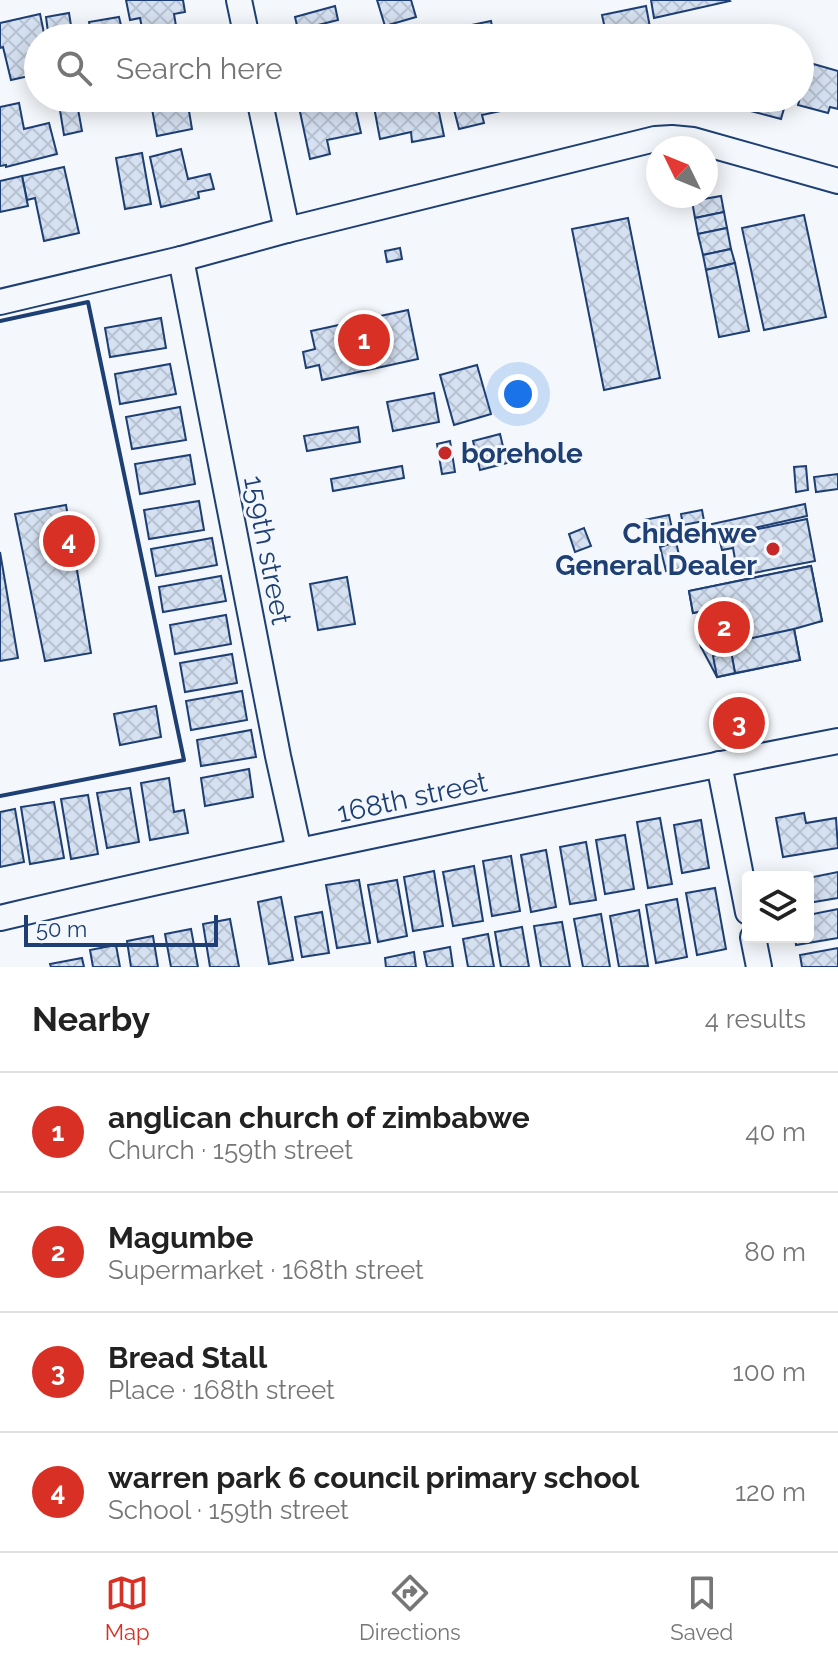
<!DOCTYPE html>
<html lang="en">
<head>
<meta charset="utf-8">
<style>
	:root { --surface:#fff; --page:#f6f6f6; --text:#222; --muted:#767676; --line:#e0e0e0; --accent:#d93025 }
	body { margin:0; font-family:Raleway,sans-serif; background:var(--page); color:var(--text) }
	.controls { position:absolute; right:24px; bottom:24px; display:grid; overflow:hidden; border-radius:8px; box-shadow:0 4px 20px #0003 }
	.controls button { width:72px; height:72px; display:grid; place-items:center; padding:0; border:0; border-bottom:2px solid var(--line); background:var(--surface); color:var(--text); font:40px sans-serif }
	.compass { position:absolute; left:646px; top:136px; width:72px; height:72px; border-radius:50%; background:var(--surface); box-shadow:0 4px 20px #0003; rotate:313deg }
	.scale { position:absolute; left:24px; bottom:20px; width:194px; box-sizing:border-box; padding-left:8px; border:4px solid #1d3f73; border-top:0; font-size:22px; line-height:28px; white-space:nowrap; color:#1d3f73; -webkit-text-stroke:6px #f4f7fb; paint-order:stroke }
	.you { position:absolute; left:518px; top:394px; width:28px; height:28px; margin:-20px; border:6px solid #fff; border-radius:50%; background:#1a73e8; box-shadow:0 0 0 12px #1a73e833 }
	.badge { display:grid; place-items:center; width:52px; height:52px; border-radius:50%; background:var(--accent); color:#fff; font-size:26px; font-weight:700 }
	.pin { position:absolute; translate:-50% -50%; border:4px solid #fff; box-shadow:0 2px 8px #0006 }
	.list { margin:0; padding:0; list-style:none }
	h2 { display:flex; justify-content:space-between; align-items:center; height:104px; margin:0; padding:0 32px; font-size:34px }
	h2 small { font-size:26px; font-weight:400; color:var(--muted) }
	.list li { display:grid; grid-template-columns:52px 1fr auto; gap:24px; align-items:center; box-sizing:border-box; height:120px; padding:0 32px; border-top:2px solid var(--line) }
	.list b { display:block; font-size:30px; white-space:nowrap }
	.list p { margin:0; font-size:26px; white-space:nowrap; color:var(--muted) }
	.list em { font-size:26px; font-style:normal; color:var(--muted) }
	.icon { flex:none; width:44px; height:44px; fill:none; stroke:currentColor; stroke-width:2; stroke-linecap:round; stroke-linejoin:round }
	.map { position:relative; flex:none; width:838px; height:967px; overflow:hidden }
	.search { position:absolute; background:var(--surface); box-shadow:0 4px 20px #0003; left:24px; right:24px; top:24px; height:88px; display:flex; align-items:center; gap:20px; box-sizing:border-box; padding:0 28px; border-radius:44px; color:var(--muted); font-size:30px }
	.sheet { height:584px; background:var(--surface) }
	nav { display:flex; justify-content:space-around; align-items:center; box-sizing:border-box; height:112px; border-top:2px solid var(--line); background:var(--surface); font-size:22px; color:var(--muted) }
	nav a { display:grid; justify-items:center; gap:4px }
	nav .on { color:var(--accent) }
	.map>svg:first-child { display:block }
	.building { fill:url(#building-cross-hatch); stroke:#1d3f73; stroke-width:2 }
	.lines { fill:none; stroke-linecap:round; stroke-linejoin:round }
	.minor-casing { stroke:#1d3f73; stroke-width:28 }
	.minor { stroke:#f4f7fb; stroke-width:24 }
	.wall { stroke:#1d3f73; stroke-width:4 }
	.poi-dot { fill:#c62828; stroke:#f4f7fb; stroke-width:3 }
	.labels { text-anchor:middle; stroke-width:6; stroke-linejoin:round; paint-order:stroke }
	.poi-label { font-size:28px; font-weight:bold; fill:#1d3f73; stroke:#f4f7fb; text-anchor:start }
	.street-label { font-size:28px; fill:#1d3f73; stroke:#f4f7fb }
</style>
</head>
<body>
<div class="map">
<svg width="838" height="967" viewBox="0 0 838 967">
	<defs>
		<pattern id="building-cross-hatch" width="8" height="8" patternUnits="userSpaceOnUse" patternTransform="scale(2)"><rect width="8" height="8" fill="#d5e0f0"/><path d="M0 0l8 8M0 8l8-8" fill="none" stroke="#b6c1d1"/></pattern>
	</defs>
	<rect width="100%" height="100%" fill="#f4f7fb"/>
	<g class="building">
		<polygon points="126,0 183,0 185,12 174,14 178,38 144,38 140,18 130,20"/>
		<polygon points="377,0 411,0 416,17 385,26"/>
		<polygon points="651,0 729,0 730,1 654,18"/>
		<polygon points="335,6 338,20 298,30 295,17"/>
		<polygon points="646,6 652,38 607,38 602,15"/>
		<polygon points="69,13 73,38 54,38 53,32 48,32 46,17"/>
		<polygon points="40,14 45,38 38,38 37,43 38,74 11,80 3,47 0,48 0,23"/>
		<polygon points="119,17 124,38 92,38 89,22"/>
		<polygon points="491,21 494,38 459,38 457,28"/>
		<polygon points="810,63 838,71 838,109 830,107 828,113 798,105"/>
		<polygon points="50,98 76,98 82,131 64,135 59,104 51,106"/>
		<polygon points="150,98 195,98 187,99 192,129 157,136"/>
		<polygon points="341,98 353,98 361,133 327,140 330,154 310,159 299,107"/>
		<polygon points="420,98 436,98 444,136 412,142 411,132 380,139 374,107"/>
		<polygon points="451,98 512,98 514,108 482,115 484,123 459,129"/>
		<polygon points="529,98 555,98 557,105 532,110"/>
		<polygon points="725,98 787,98 781,119 743,109 745,104"/>
		<polygon points="19,103 24,129 49,123 57,154 6,167 6,165 0,166 0,107"/>
		<polygon points="181,149 188,179 210,174 214,189 198,192 199,198 161,207 150,157"/>
		<polygon points="142,153 151,204 125,209 116,158"/>
		<polygon points="64,167 79,233 44,241 35,198 27,200 22,176"/>
		<polygon points="22,176 28,206 0,212 0,181"/>
		<polygon points="721,196 724,212 695,218 692,201"/>
		<polygon points="724,212 727,228 698,234 695,218"/>
		<polygon points="804,215 826,317 764,330 742,228"/>
		<polygon points="628,218 660,378 604,390 572,229"/>
		<polygon points="727,228 731,249 703,255 698,234"/>
		<polygon points="400,248 402,259 387,262 385,251"/>
		<polygon points="731,249 735,263 706,270 703,255"/>
		<polygon points="735,263 749,331 719,337 706,270"/>
		<polygon points="408,310 418,359 322,380 319,365 306,368 303,352 315,349 311,331"/>
		<polygon points="161,318 166,348 110,357 105,328"/>
		<polygon points="170,364 176,394 120,404 115,374"/>
		<polygon points="477,365 491,414 454,425 440,375"/>
		<polygon points="434,393 439,422 393,431 387,402"/>
		<polygon points="180,407 186,440 132,449 126,417"/>
		<polygon points="358,427 360,442 307,451 304,436"/>
		<polygon points="500,434 507,463 480,470 473,441"/>
		<polygon points="450,441 455,472 442,474 437,444"/>
		<polygon points="190,455 195,484 140,494 135,464"/>
		<polygon points="402,466 404,478 333,491 331,479"/>
		<polygon points="806,466 808,490 796,492 794,467"/>
		<polygon points="838,474 838,489 816,492 814,477"/>
		<polygon points="199,501 204,530 149,539 144,510"/>
		<polygon points="805,504 807,516 715,537 712,524"/>
		<polygon points="66,505 91,653 45,661 15,514"/>
		<polygon points="702,510 704,521 683,525 681,514"/>
		<polygon points="669,515 672,529 647,535 644,520"/>
		<polygon points="807,519 815,561 738,576 733,548 722,550 719,537"/>
		<polygon points="584,528 591,546 575,552 569,534"/>
		<polygon points="212,538 217,565 156,576 151,549"/>
		<polygon points="676,542 682,568 666,571 660,547"/>
		<polygon points="0,552 18,658 0,661"/>
		<polygon points="811,566 822,621 701,647 696,622 705,620 703,611 693,613 689,591"/>
		<polygon points="811,566 822,621 794,629 800,660 717,677 701,647 696,622 705,620 703,611 693,613 689,591"/>
		<polygon points="221,576 226,601 163,612 159,587"/>
		<polygon points="347,577 355,624 318,630 310,584"/>
		<polygon points="226,615 231,644 175,654 170,625"/>
		<polygon points="794,629 800,660 735,673 729,643"/>
		<polygon points="731,651 735,673 717,677 713,656"/>
		<polygon points="232,654 237,683 185,692 180,663"/>
		<polygon points="242,691 247,720 191,730 186,701"/>
		<polygon points="156,706 161,737 120,745 114,714"/>
		<polygon points="745,709 748,734 733,736 730,711"/>
		<polygon points="251,730 256,757 201,766 197,740"/>
		<polygon points="249,769 253,797 205,806 201,778"/>
		<polygon points="169,778 174,812 184,810 188,833 150,840 141,783"/>
		<polygon points="130,788 139,842 107,848 97,793"/>
		<polygon points="88,795 98,854 71,859 61,799"/>
		<polygon points="54,802 64,858 30,864 21,807"/>
		<polygon points="15,809 24,862 0,867 0,812"/>
		<polygon points="804,813 806,823 836,818 838,848 783,857 776,818"/>
		<polygon points="660,818 672,884 648,888 637,822"/>
		<polygon points="701,820 709,868 682,873 674,825"/>
		<polygon points="625,835 634,889 605,894 596,840"/>
		<polygon points="586,842 596,900 570,904 560,847"/>
		<polygon points="546,850 556,907 531,912 521,855"/>
		<polygon points="511,856 520,911 492,916 483,861"/>
		<polygon points="474,866 483,921 453,926 443,872"/>
		<polygon points="434,871 443,926 413,931 404,877"/>
		<polygon points="838,872 838,898 808,903 808,878"/>
		<polygon points="359,880 370,943 337,948 326,885"/>
		<polygon points="397,880 407,936 378,942 368,885"/>
		<polygon points="715,888 726,949 697,955 686,893"/>
		<polygon points="281,897 293,960 269,964 258,902"/>
		<polygon points="677,899 687,957 656,963 646,905"/>
		<polygon points="838,909 838,938 796,945 795,937 808,937 808,915"/>
		<polygon points="639,910 648,966 619,967 610,916"/>
		<polygon points="322,912 329,953 302,957 295,917"/>
		<polygon points="601,914 610,967 583,967 574,919"/>
		<polygon points="230,919 239,967 210,967 203,924"/>
		<polygon points="562,922 570,967 541,967 534,926"/>
		<polygon points="522,927 529,967 501,967 495,932"/>
		<polygon points="191,929 198,967 171,967 165,934"/>
		<polygon points="488,934 494,967 468,967 463,939"/>
		<polygon points="153,936 158,967 131,967 127,941"/>
		<polygon points="116,945 120,967 93,967 90,950"/>
		<polygon points="450,947 453,967 427,967 424,952"/>
		<polygon points="838,948 838,967 802,967 800,955"/>
		<polygon points="414,952 416,967 386,967 385,958"/>
		<polygon points="82,958 84,967 51,967 50,964"/>
	</g>
	<g class="lines">
		<defs>
			<g id="minor">
				<polyline points="239,0 247,38"/>
				<polyline points="259,98 287,230"/>
				<polyline points="181,259 278,756 299,851"/>
				<polyline points="0,302 181,259 287,230 655,139 672,138 693,140 838,181"/>
				<polyline points="719,764 748,912"/>
				<path d="M0,918C144,884 288,853 433,823C568,795 703,767 838,741"/>
				<polyline points="753,937 759,967"/>
			</g>
		</defs>
		<use href="#minor" class="minor-casing"/>
		<use href="#minor" class="minor"/>
		<polyline class="wall" points="0,321 88,302 184,760 0,796"/>
	</g>
	<g class="poi-dot">
		<circle cx="445" cy="453" r="8"/>
		<circle cx="773" cy="549" r="8"/>
	</g>
	<g class="labels">
		<g class="poi-label">
			<text x="461" y="463">borehole</text>
			<text x="757" y="543" text-anchor="end">Chidehwe<tspan x="757" dy="32">General Dealer</tspan></text>
		</g>
		<g class="street-label">
			<text transform="translate(268 550) rotate(79)" y="10">159th street</text>
			<text transform="translate(412 797) rotate(-12)" y="10">168th street</text>
		</g>
	</g>
</svg>
<div class="controls">
<button><svg class="icon" aria-label="layers" viewBox="0 0 24 24"><path d="M12 4l9 5-9 5-9-5zM3 14l9 5 9-5"/></svg></button>
</div>
<svg class="compass" viewBox="-18 -18 36 36"><path d="M0-13l5 13h-10z" fill="#e53935"/><path d="M0 13l5-13h-10z" fill="#767676"/></svg>
<div class="scale">50 m</div>
<div class="you"></div>
<div class="pin badge" style="left:364px;top:340px">1</div>
<div class="pin badge" style="left:724px;top:627px">2</div>
<div class="pin badge" style="left:739px;top:723px">3</div>
<div class="pin badge" style="left:69px;top:541px">4</div>
<div class="search"><svg class="icon" aria-label="search" viewBox="0 0 24 24"><circle cx="10" cy="10" r="6"/><path d="M15 15l6 6"/></svg>Search here</div>
</div>
<section class="sheet">
<h2>Nearby<small>4 results</small></h2>
<ul class="list">
<li><span class="badge">1</span><div><b>anglican church of zimbabwe</b><p>Church · 159th street</p></div><em>40 m</em></li>
<li><span class="badge">2</span><div><b>Magumbe</b><p>Supermarket · 168th street</p></div><em>80 m</em></li>
<li><span class="badge">3</span><div><b>Bread Stall</b><p>Place · 168th street</p></div><em>100 m</em></li>
<li><span class="badge">4</span><div><b>warren park 6 council primary school</b><p>School · 159th street</p></div><em>120 m</em></li>
</ul>
</section>
<nav>
<a class="on"><svg class="icon" aria-label="map" viewBox="0 0 24 24"><path d="M3 6l6-2 6 2 6-2v14l-6 2-6-2-6 2zM9 4v14M15 6v14"/></svg>Map</a>
<a><svg class="icon" aria-label="directions" viewBox="0 0 24 24"><path d="M12 3l9 9-9 9-9-9zM9 14v-3h6M13 9l2 2-2 2"/></svg>Directions</a>
<a><svg class="icon" aria-label="saved" viewBox="0 0 24 24"><path d="M7 4h10v16l-5-4-5 4z"/></svg>Saved</a>
</nav>
</body>
</html>
